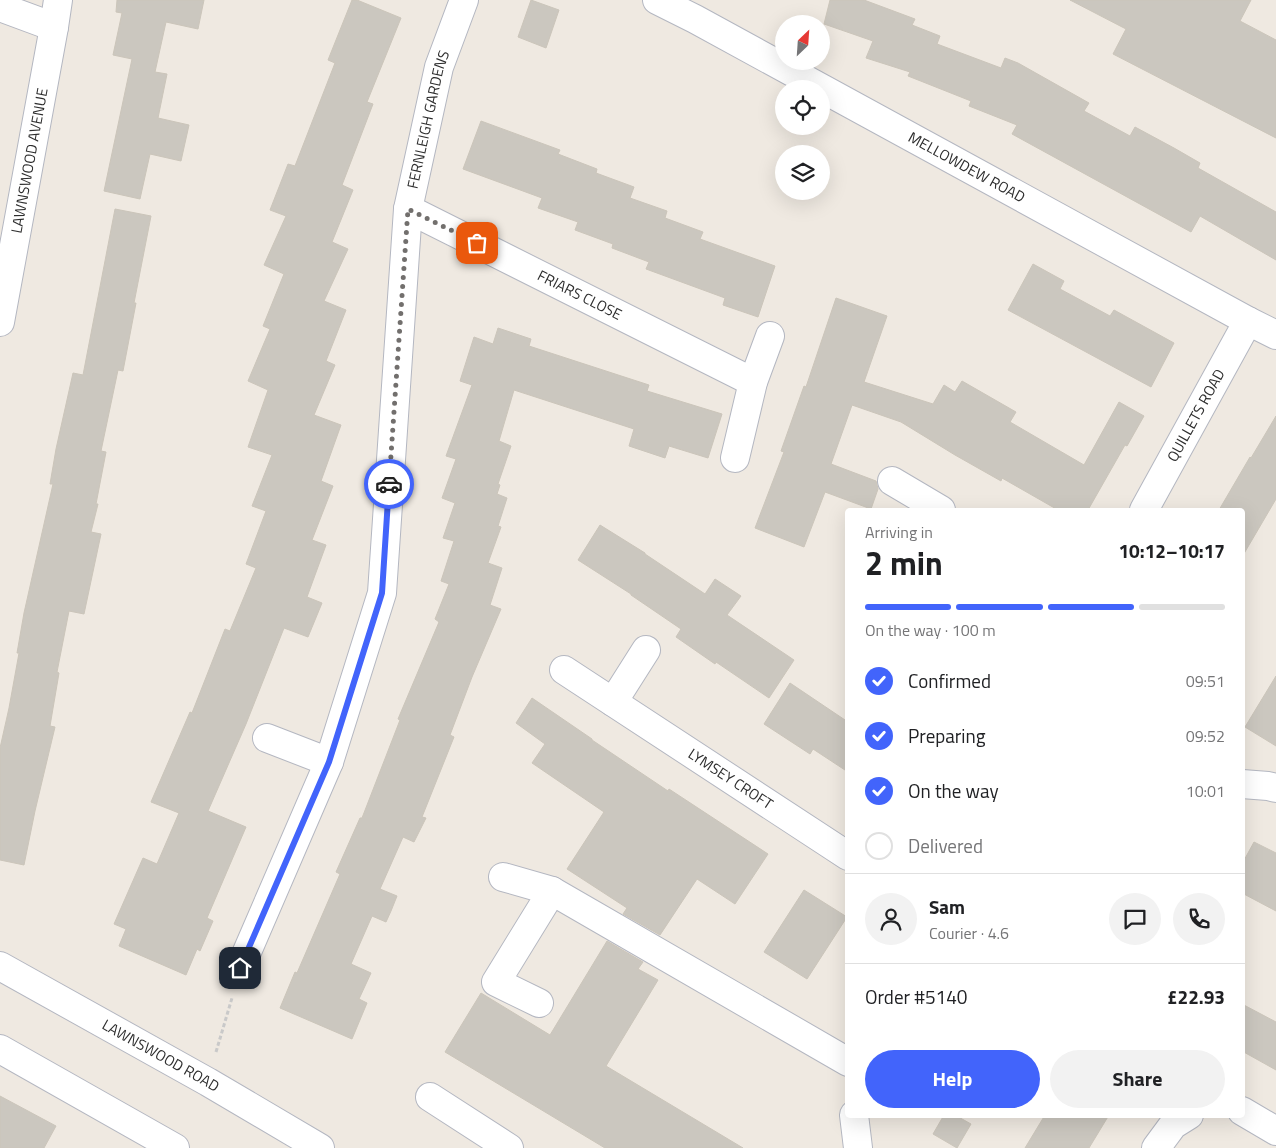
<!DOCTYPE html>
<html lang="en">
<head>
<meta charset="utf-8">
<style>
	:root { --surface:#fff; --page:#f2f2f2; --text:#202124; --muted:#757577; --line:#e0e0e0; --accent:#4264fb }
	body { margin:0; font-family:"Titillium Web",sans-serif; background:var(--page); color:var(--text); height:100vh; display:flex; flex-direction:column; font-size:19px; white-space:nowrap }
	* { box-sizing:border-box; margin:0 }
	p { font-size:16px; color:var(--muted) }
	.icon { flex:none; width:28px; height:28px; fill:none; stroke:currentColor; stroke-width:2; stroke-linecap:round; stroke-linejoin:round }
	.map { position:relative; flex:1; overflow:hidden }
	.details { position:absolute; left:845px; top:508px; width:400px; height:610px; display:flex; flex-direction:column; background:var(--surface); border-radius:5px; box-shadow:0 5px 20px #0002 }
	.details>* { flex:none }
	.needle { width:32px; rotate:25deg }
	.fabs { position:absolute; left:775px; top:15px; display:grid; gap:10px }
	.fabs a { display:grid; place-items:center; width:55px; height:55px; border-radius:50%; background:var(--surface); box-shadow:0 5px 20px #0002; font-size:25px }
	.pin { position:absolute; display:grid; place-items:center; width:42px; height:42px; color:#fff; margin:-21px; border-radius:10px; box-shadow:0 2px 8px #0006 }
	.courier { position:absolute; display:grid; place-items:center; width:50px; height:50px; margin:-25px; border:4px solid #4264fb; border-radius:50%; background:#fff; color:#222; box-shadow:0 1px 6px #0007 }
	.overview em { font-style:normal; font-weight:700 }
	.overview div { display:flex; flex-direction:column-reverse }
	.overview { display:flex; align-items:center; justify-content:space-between; height:85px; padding:0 20px }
	h1 { font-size:32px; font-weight:700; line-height:38px }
	.bar { display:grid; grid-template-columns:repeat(4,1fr); gap:8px 5px; align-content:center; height:60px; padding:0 20px }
	.bar i { height:6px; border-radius:4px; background:var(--line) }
	.bar .on { background:var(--accent) }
	.bar p { grid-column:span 4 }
	.line { display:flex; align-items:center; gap:12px; padding:0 20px; border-top:1px solid var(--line) }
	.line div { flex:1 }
	.round { display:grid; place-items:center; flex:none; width:52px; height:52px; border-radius:26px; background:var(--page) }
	ol { padding:0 20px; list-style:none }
	li { display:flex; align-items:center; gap:15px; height:55px }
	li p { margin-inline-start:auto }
	li .icon { padding:5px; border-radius:50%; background:var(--accent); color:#fff; stroke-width:4 }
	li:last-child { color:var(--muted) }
	li i { width:28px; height:28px; border:2px solid var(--line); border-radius:50% }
	.cta { display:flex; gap:10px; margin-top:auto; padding:10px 20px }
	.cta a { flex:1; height:58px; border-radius:30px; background:var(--accent); color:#fff; font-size:20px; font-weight:700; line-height:58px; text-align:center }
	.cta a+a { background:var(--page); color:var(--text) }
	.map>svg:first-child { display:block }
	.building { fill:#cbc7bf; stroke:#cbc5ba }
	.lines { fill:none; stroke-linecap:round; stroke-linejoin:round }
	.minor-casing { stroke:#b4b7c1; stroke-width:30 }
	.path { stroke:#c9c9c9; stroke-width:3; stroke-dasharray:4 2.5; stroke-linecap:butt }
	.minor { stroke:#fff; stroke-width:28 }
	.done { stroke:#726f6d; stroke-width:5; stroke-dasharray:0 9 }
	.route { stroke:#4264fb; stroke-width:6 }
	.labels { text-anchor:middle; stroke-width:4.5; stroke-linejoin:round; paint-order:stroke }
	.street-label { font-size:15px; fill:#2e2e2e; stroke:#fff }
</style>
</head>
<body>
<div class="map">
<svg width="1276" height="1148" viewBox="0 0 1276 1148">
	<rect width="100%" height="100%" fill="#efe9e1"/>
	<path class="building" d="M 117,0 L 204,0 L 198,29 L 166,22 L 155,72 L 167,74 L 158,118 L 189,125 L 181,161 L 150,154 L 140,199 L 104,191 L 132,59 L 113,55 L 122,13 L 116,12 Z
		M 352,0 L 357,0 L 401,18 L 367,102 L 373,104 L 342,185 L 353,190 L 332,242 L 348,249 L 324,301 L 346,310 L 326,361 L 335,365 L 314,415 L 341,425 L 321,481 L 333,486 L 312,540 L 326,545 L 307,597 L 322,603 L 308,637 L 284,628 L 246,724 L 208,811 L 246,827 L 207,918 L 213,921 L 200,951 L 197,949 L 186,975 L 119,946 L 126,929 L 114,924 L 143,858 L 157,864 L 179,813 L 151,802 L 190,712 L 192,713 L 225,629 L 230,631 L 256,568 L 246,564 L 266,511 L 252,506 L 272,455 L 248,447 L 268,390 L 248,381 L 270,329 L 263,326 L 284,274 L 264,265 L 286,216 L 270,210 L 288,164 L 295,166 L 335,63 L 328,60 Z
		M 531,0 L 559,10 L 546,48 L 518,37 Z
		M 830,0 L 864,0 L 915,19 L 912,25 L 940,36 L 937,44 L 1001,68 L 1005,58 L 1018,63 L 1089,103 L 1084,111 L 1130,136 L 1135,127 L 1174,148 L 1200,163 L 1198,168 L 1276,212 L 1276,260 L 1200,216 L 1191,232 L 1012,134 L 1017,125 L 969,106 L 971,101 L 908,76 L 910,72 L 866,58 L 873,41 L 824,24 Z
		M 1070,0 L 1251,0 L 1240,21 L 1276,40 L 1276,138 L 1113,54 L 1126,29 Z
		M 481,121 L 560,150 L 558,154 L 597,169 L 596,173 L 634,187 L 630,198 L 667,211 L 665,218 L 703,232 L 700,239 L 775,266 L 758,317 L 723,305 L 725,298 L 646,269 L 649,262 L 612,248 L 613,244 L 575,230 L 578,222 L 538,208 L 542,198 L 463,169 Z
		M 115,209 L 151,216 L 134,303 L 136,303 L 123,371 L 118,370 L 101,451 L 106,452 L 96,504 L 98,504 L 91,532 L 101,534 L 84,614 L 69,611 L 57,672 L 59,673 L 50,726 L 55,727 L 35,811 L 24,865 L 0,860 L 0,748 L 9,708 L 19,653 L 17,653 L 24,613 L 53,484 L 50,484 L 56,449 L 73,373 L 83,375 Z
		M 1033,264 L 1064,281 L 1060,289 L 1110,316 L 1114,310 L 1174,343 L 1151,387 L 1008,310 Z
		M 836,298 L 887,316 L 864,382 L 933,404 L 944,385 L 955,392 L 962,381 L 1016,412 L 1010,422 L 1084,465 L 1119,402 L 1144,416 L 1127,446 L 1125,445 L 1088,510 L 1058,510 L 1002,478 L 1001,481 L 955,455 L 901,422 L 852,405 L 831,464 L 876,481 L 878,489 L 871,509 L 825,492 L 804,547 L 755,528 L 784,452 L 781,451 L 804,386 L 806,387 Z
		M 498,328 L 531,339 L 529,346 L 649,385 L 647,391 L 722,414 L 708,458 L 669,446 L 665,458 L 629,446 L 634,429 L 514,390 L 499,441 L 511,446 L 498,484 L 500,485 L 497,494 L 507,498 L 498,526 L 501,527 L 488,563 L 502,568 L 490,605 L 501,609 L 472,677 L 450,735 L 454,737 L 422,817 L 426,818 L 414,842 L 403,837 L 380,889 L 397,896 L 391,911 L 386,922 L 372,916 L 351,964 L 371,973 L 359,999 L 367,1003 L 352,1039 L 280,1008 L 295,972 L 297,973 L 340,874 L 336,872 L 360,818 L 362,818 L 400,720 L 398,719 L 439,622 L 435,619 L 449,584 L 441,581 L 454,541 L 443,538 L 455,503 L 442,498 L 456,459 L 446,456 L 472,385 L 460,381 L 474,337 L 493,344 Z
		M 1276,416 L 1276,499 L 1242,557 L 1242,510 L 1219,510 L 1250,457 L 1251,458 Z
		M 600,525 L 645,553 L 645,554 L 705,594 L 715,579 L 741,596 L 727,615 L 794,660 L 769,698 L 716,662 L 715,664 L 676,637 L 681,629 L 631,595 L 631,594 L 578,560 Z
		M 1276,676 L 1276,746 L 1245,727 Z
		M 790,683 L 848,722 L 848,772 L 813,749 L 810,754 L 764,724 Z
		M 532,698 L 592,739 L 592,740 L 668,791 L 669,789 L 768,854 L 735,904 L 697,879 L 660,935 L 623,914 L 627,908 L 567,869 L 604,812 L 532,763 L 545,744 L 516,723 Z
		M 1254,842 L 1276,853 L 1276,911 L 1242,893 L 1242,864 Z
		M 804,890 L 847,917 L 807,979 L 764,952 Z
		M 607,941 L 643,962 L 638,969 L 658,980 L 606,1066 L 743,1148 L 605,1148 L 445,1052 L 481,993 L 550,1035 Z
		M 1242,1004 L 1276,1022 L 1276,1070 L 1242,1051 Z
		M 0,1096 L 56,1126 L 44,1148 L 0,1148 Z
		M 944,1115 L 955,1115 L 971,1124 L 957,1148 L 933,1134 Z
		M 1045,1115 L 1109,1115 L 1089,1148 L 1025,1148 Z"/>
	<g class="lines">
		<defs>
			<g id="minor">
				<path id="s1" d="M 657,0 L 695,19 L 1248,321 L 1276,335"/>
				<path d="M 0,7 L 54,27"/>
				<path id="s2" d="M 408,209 L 753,382"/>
				<path id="s3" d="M 0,322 L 54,27 L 58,0"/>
				<path d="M 735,458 L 753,382 L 770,336"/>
				<path d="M 892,481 L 941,510"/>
				<path id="s4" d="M 1144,510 L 1248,321"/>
				<path id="s5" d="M 564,670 L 848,856"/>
				<path d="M 613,702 L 646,650"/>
				<path d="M 267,738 L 329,762"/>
				<path d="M 1242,784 L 1268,786 L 1276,788"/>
				<path d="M 503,877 L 552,891 L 848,1062"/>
				<path id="s6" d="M 0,966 L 208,1082 L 320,1148"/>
				<path id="s7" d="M 240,968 L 329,762 L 382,593 L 408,209 L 439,67 L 464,0"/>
				<path d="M 539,1003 L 496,982 L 552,891"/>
				<path d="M 0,1049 L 175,1148"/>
				<path d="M 430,1097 L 509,1148"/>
				<path d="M 1242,1111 L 1276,1131"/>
				<path d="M 854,1115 L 858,1148"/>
				<path d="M 1156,1148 L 1173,1125 L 1189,1115"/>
			</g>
		</defs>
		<use href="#minor" class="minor-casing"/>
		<path class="path" d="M 216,1052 L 232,998"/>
		<use href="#minor" class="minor"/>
	</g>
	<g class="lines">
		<path class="done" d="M 389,484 L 408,209 L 477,243"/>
		<path class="route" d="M 240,968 L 329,762 L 382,593 L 389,484"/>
	</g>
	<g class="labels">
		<g class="street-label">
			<text dy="5" stroke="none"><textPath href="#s7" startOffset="878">FERNLEIGH GARDENS</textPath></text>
			<text dy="5" stroke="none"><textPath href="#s3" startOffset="164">LAWNSWOOD AVENUE</textPath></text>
			<text dy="5" stroke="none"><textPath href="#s1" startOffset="352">MELLOWDEW ROAD</textPath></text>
			<text dy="5" stroke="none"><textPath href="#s2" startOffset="192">FRIARS CLOSE</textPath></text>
			<text dy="5" stroke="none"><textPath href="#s4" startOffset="108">QUILLETS ROAD</textPath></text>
			<text dy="5" stroke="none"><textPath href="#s5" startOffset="199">LYMSEY CROFT</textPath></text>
			<text dy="5" stroke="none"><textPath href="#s6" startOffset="184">LAWNSWOOD ROAD</textPath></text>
		</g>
	</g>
</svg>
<div class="fabs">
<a><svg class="needle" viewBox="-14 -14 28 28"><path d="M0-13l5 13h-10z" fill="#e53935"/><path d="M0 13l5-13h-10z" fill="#757577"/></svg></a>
<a><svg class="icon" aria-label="locate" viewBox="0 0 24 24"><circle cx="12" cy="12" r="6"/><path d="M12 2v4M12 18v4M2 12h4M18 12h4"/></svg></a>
<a><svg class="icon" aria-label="layers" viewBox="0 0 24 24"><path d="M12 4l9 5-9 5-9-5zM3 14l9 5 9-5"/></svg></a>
</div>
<div class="pin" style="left:477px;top:243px;background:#ea580c"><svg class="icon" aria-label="bag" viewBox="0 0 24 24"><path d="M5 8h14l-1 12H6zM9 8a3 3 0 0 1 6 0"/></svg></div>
<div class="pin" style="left:240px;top:968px;background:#1f2937"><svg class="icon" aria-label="home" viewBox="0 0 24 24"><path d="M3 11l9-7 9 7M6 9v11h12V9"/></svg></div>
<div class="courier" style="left:389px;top:484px"><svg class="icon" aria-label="car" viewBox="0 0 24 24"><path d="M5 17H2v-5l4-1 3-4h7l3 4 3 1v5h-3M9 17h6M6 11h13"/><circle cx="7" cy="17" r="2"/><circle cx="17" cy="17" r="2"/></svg></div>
<section class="details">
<div class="overview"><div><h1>2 min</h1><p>Arriving in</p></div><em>10:12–10:17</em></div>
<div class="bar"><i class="on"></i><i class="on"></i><i class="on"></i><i></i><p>On the way · 100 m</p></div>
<ol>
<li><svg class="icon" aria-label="check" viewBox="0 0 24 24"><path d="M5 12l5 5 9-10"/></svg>Confirmed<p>09:51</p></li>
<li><svg class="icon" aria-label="check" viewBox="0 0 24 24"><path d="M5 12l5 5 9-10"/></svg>Preparing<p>09:52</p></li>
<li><svg class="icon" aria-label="check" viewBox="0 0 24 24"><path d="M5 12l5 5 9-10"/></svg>On the way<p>10:01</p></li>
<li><i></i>Delivered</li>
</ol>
<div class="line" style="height:90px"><a class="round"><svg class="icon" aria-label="person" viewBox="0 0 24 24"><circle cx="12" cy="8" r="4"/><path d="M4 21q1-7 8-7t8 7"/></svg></a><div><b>Sam</b><p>Courier · 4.6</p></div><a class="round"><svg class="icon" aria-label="chat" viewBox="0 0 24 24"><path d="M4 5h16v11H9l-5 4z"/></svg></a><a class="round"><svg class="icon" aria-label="phone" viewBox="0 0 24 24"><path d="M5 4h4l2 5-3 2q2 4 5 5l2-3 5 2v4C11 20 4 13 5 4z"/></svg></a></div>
<div class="line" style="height:65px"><div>Order #5140</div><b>£22.93</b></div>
<div class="cta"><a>Help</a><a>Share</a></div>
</section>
</div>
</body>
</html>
